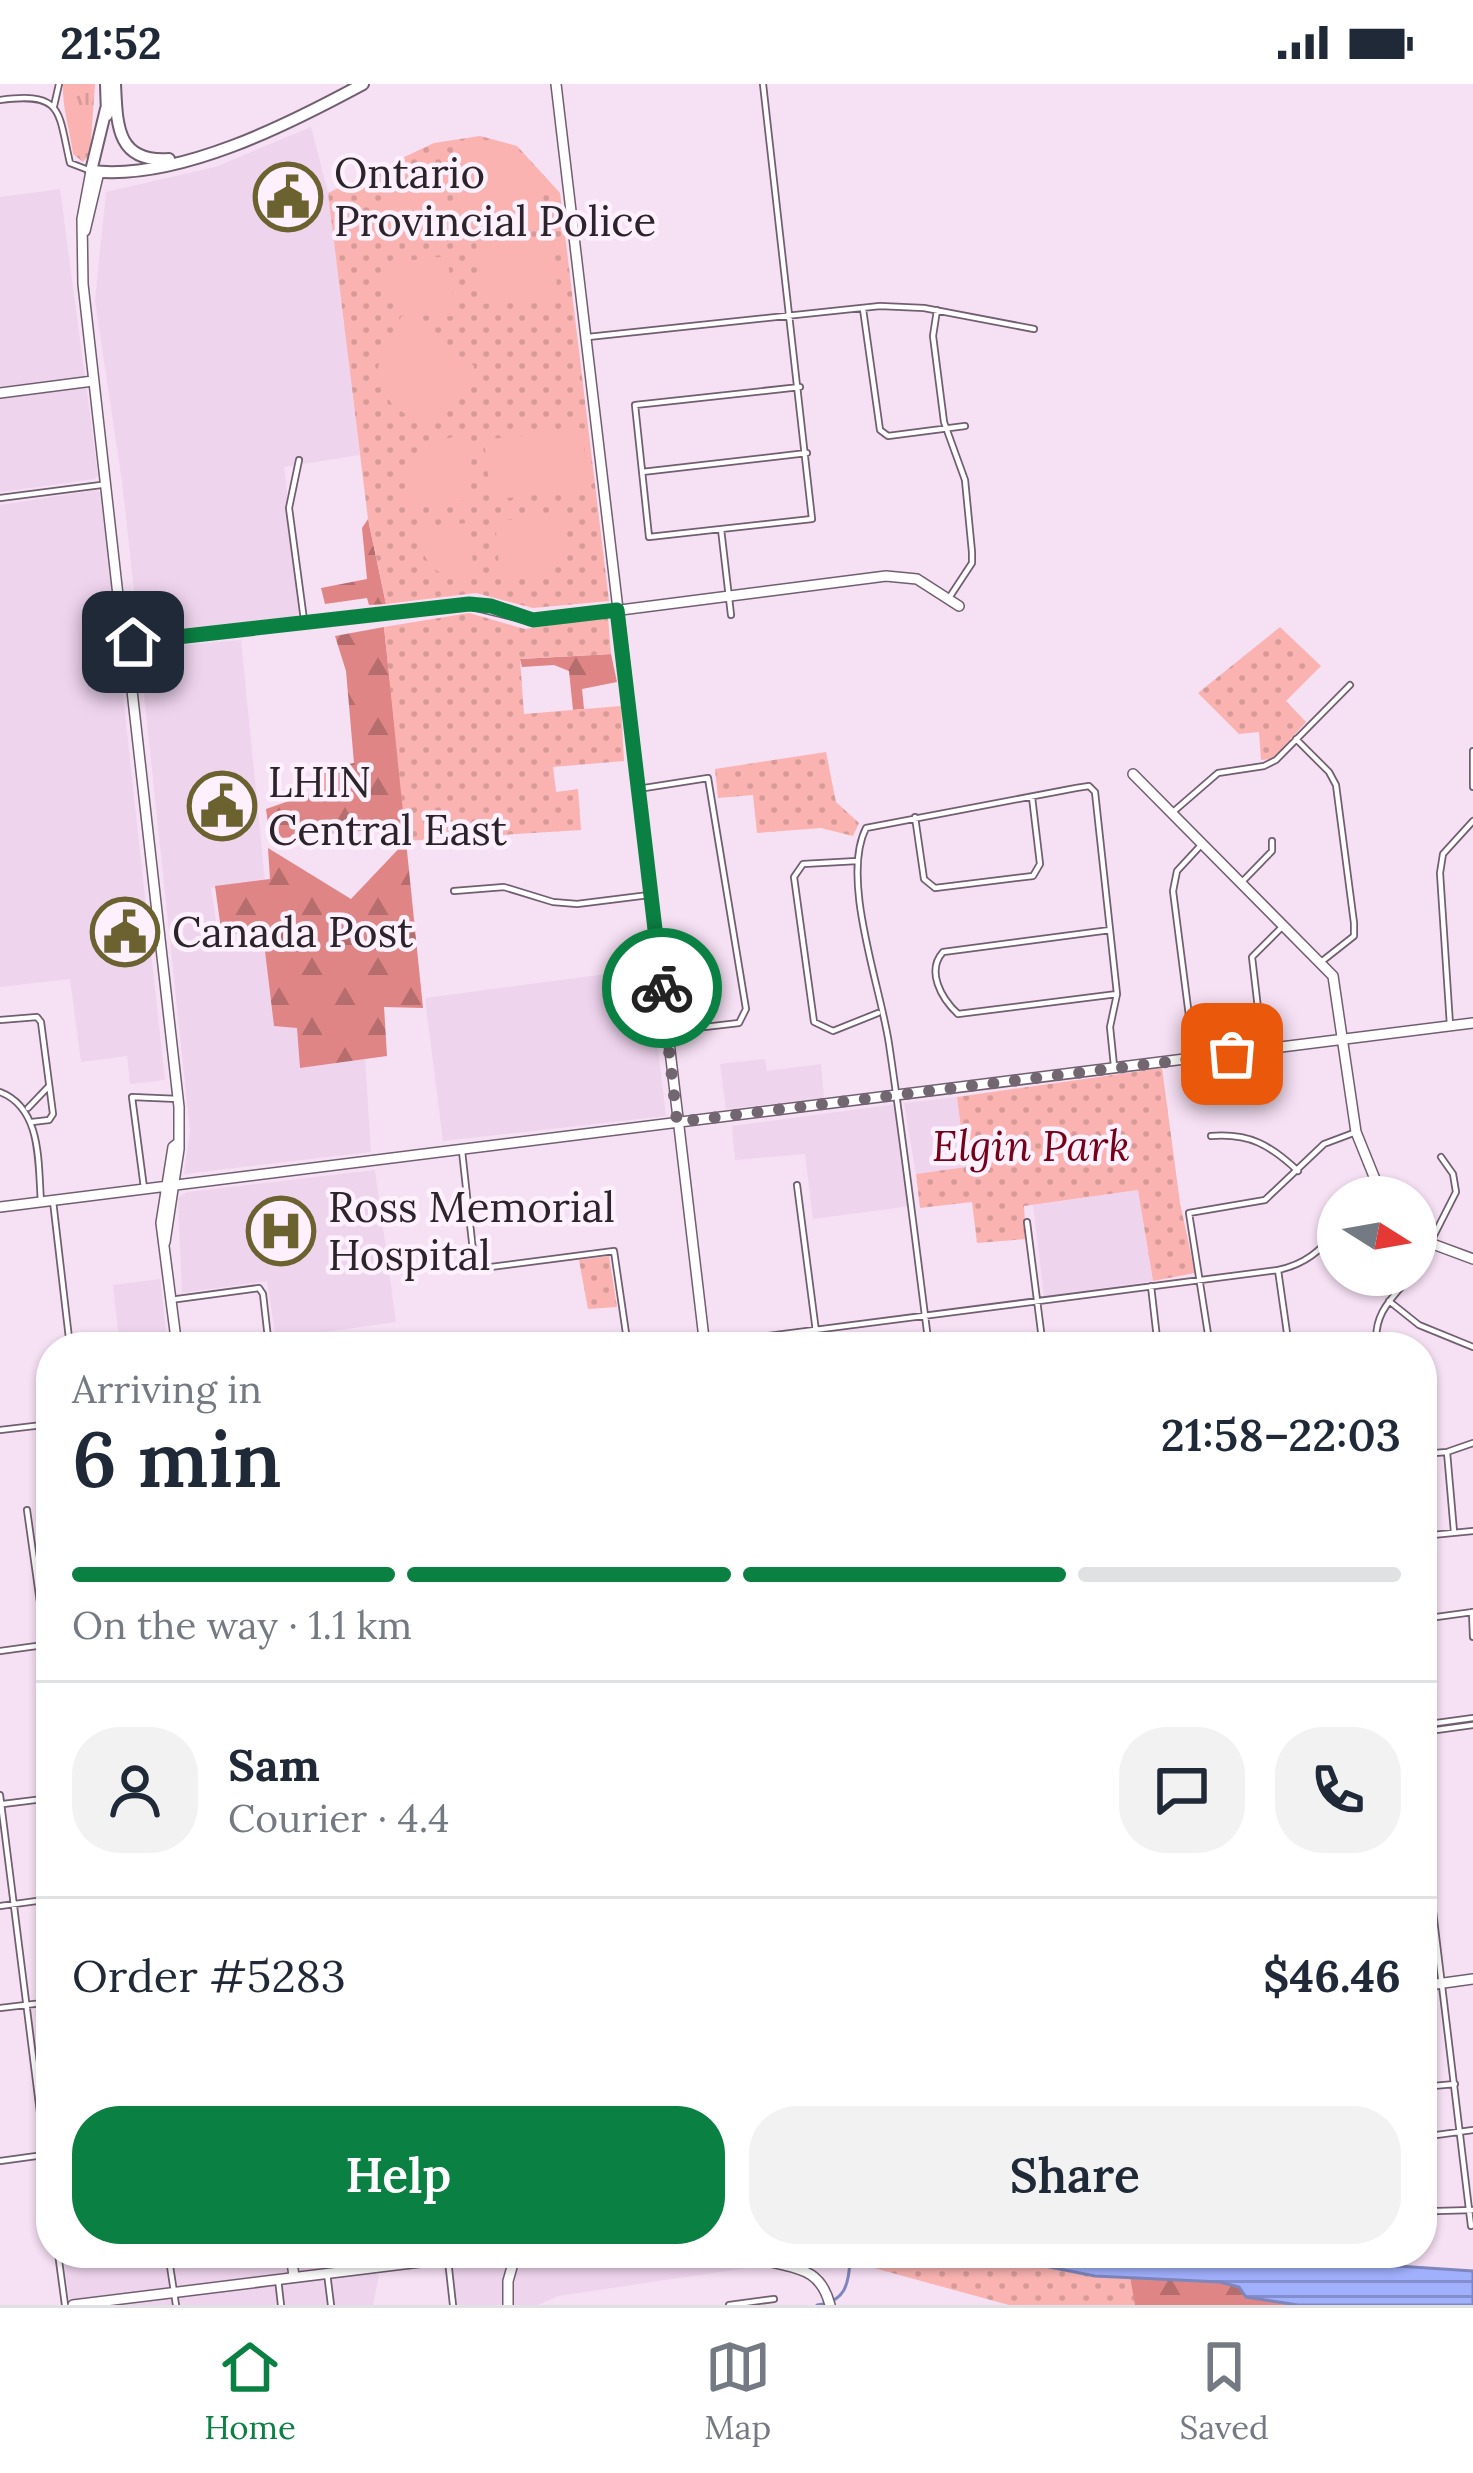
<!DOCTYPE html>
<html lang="en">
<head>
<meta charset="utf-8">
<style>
	:root { --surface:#fff; --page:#f2f2f3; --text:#1f2937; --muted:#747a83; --line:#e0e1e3; --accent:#0b8043 }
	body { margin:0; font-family:Lora,serif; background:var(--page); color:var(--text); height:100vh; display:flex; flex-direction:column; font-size:45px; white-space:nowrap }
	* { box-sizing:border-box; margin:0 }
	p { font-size:39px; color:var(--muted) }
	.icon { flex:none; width:66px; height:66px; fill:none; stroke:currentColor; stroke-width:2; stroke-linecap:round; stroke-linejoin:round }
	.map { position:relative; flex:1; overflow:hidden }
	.drawer { position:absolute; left:36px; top:1248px; width:1401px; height:936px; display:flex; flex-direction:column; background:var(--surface); border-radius:48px; box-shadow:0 3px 9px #0004 }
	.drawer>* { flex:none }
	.needle { width:78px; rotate:101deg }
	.buttons { position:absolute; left:1317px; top:1092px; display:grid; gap:24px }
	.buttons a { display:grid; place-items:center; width:120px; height:120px; border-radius:50%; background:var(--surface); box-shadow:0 3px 9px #0004; font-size:60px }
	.pin { position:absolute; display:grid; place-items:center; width:102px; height:102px; color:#fff; margin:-51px; border-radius:24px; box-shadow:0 6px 18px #0006 }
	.courier { position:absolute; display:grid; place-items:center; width:120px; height:120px; margin:-60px; border:9px solid #0b8043; border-radius:50%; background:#fff; color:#222; box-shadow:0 3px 15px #0007 }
	.headline em { font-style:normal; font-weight:600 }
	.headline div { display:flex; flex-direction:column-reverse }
	.headline { display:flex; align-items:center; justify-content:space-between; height:204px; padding:0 36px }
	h1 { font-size:78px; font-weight:600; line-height:90px }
	.bar { display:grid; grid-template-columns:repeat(4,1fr); gap:18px 12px; align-content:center; height:144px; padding:0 36px }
	.bar i { height:15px; border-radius:9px; background:var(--line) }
	.bar .selected { background:var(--accent) }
	.bar p { grid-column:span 4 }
	.line { display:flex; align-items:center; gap:30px; padding:0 36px; border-top:3px solid var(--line) }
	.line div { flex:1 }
	.round { display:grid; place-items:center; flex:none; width:126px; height:126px; border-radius:48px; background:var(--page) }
	.cta { display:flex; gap:24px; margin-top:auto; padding:24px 36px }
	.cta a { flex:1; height:138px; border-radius:48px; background:var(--accent); color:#fff; font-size:48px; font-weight:600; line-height:138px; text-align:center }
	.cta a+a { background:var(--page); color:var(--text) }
	.status { display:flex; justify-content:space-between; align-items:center; height:84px; padding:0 60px; background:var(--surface); direction:ltr }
	.status svg { height:33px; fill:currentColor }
	.dock { display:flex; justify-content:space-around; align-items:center; height:168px; border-top:3px solid var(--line); background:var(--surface); font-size:33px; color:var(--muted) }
	.dock a { display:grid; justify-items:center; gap:6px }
	.dock .selected { color:var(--accent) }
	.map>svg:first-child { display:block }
	.built { fill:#efd4ee }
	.grass { fill:url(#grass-tufts) }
	.forest { fill:url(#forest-firs) }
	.park { fill:url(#park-dots) }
	.pitch { fill:#fab3b1 }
	.water { fill:url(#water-rules); stroke:#7e86be; stroke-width:3 }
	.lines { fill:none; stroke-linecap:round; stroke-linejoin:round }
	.stream { stroke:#7e86be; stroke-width:3 }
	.street-casing { stroke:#715e70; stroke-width:8 }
	.secondary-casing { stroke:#715e70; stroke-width:12 }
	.primary-casing { stroke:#715e70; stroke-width:14 }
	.street { stroke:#fff; stroke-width:4.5 }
	.secondary { stroke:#fff; stroke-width:9 }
	.primary { stroke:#fff; stroke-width:10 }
	.done { stroke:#726671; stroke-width:12; stroke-dasharray:0 21.6 }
	.route { stroke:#0b8043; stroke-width:15 }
	.labels { text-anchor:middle; stroke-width:9; stroke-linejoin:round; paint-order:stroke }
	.poi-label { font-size:42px; fill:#2b242b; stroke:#fef1fd; text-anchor:start }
	.park-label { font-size:42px; font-style:italic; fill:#740118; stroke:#fef1fd }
</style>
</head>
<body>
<div class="status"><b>21:52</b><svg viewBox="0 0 49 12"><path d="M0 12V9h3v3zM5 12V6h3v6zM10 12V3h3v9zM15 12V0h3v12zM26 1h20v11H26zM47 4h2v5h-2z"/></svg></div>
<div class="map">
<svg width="1473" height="2221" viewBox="0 0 1473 2221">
	<defs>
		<pattern id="grass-tufts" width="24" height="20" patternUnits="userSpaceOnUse" patternTransform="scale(3)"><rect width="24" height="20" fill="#fab3b1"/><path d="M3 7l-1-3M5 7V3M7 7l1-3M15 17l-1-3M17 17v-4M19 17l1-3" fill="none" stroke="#d69a98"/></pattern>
		<pattern id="forest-firs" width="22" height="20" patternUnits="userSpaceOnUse" patternTransform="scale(3)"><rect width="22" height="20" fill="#e08585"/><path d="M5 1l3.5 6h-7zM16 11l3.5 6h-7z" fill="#b66d6d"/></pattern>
		<pattern id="park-dots" width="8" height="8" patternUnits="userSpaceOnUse" patternTransform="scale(3)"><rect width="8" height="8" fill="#fab3b1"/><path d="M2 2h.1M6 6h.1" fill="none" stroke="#d69a98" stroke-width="1.8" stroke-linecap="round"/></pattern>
		<pattern id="water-rules" width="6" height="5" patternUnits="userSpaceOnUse" patternTransform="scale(3)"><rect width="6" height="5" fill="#a1b0fd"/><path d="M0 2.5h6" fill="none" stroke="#838fcd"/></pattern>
	</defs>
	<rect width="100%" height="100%" fill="#f6e0f4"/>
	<path class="built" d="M 311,43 L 328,109 L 360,371 L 284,383 L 300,527 L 296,532 L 143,550 L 138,543 L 122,398 L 95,216 L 106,108 L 215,83 Z
		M 60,105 L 98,391 L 95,395 L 0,408 L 0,113 Z
		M 97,406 L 101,410 L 165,996 L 130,1000 L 127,972 L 81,978 L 70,895 L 0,903 L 0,421 Z
		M 241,556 L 265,798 L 211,804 L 217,843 L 264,859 L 274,941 L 297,943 L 300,984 L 365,975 L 371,1068 L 184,1090 L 190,1047 L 140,572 L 148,564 Z
		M 651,873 L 662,946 L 656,948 L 666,1032 L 443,1057 L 425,914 L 614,889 L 614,878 Z
		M 765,975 L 767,987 L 821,980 L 824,1014 L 726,1025 L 720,980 Z
		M 957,1013 L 966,1083 L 916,1090 L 904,1019 Z
		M 897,1020 L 911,1122 L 813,1135 L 805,1070 L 735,1076 L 732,1042 Z
		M 375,1086 L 396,1238 L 276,1255 L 267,1197 L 182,1209 L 178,1114 L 187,1108 Z
		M 1138,1106 L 1153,1197 L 1044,1212 L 1033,1121 Z
		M 160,1195 L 168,1263 L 120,1263 L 113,1201 Z
		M 63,2169 L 360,2169 L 358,2179 L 362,2185 L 379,2191 L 373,2221 L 70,2221 Z
		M 441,2169 L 523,2169 L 526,2172 L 724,2169 L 753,2183 L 558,2212 L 538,2221 L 457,2221 L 456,2209 L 442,2185 Z"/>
	<path class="grass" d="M 63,0 L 95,0 L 90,69 L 83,78 L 73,70 C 70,46 62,24 63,0 Z"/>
	<path class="forest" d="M 368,435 L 386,520 L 369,521 L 367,514 L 325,520 L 321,504 L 367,495 L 362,444 Z
		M 384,543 L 406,743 L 270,755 L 266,725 L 312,709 L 320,685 L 354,679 L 346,587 L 335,552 Z
		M 611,570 L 617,598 L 582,605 L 584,625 L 573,626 L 569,587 L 554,581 L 522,583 L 520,575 Z
		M 406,757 L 423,924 L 384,923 L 387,972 L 300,984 L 297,944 L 274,942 L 264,859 L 221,845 L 215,802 L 270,795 L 268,764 L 351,815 Z
		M 1095,2192 L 1220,2198 L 1239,2203 L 1246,2213 L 1298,2221 L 1052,2221 Z"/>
	<path class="park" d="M 480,52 L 517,62 L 560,109 L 609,517 L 533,524 L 476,509 L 386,520 L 368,435 L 328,109 L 434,59 Z
		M 469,529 L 525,545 L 608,533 L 611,570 L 520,575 L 524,630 L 621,622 L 624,677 L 553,683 L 556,708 L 578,705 L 581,746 L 406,757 L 384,543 Z
		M 1280,543 L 1321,582 L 1286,617 L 1306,638 L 1273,675 L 1261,676 L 1259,648 L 1239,650 L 1198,609 Z
		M 826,668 L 836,718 L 859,739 L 853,752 L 821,744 L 757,749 L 753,711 L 718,714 L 715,685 Z
		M 1162,984 L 1180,1119 L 1195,1189 L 1153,1197 L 1138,1106 L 1024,1122 L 1026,1155 L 977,1159 L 972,1118 L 920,1124 L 916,1090 L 966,1083 L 957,1013 Z
		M 609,1172 L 617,1223 L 588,1225 L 579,1176 Z
		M 853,2169 L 971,2169 L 989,2173 L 996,2180 L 997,2173 L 1095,2192 L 1130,2192 L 1135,2221 L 1009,2221 L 852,2178 Z"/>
	<path class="pitch" d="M 488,56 C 530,73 541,96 549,139 L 469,150 L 461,144 L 453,58 Z
		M 440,81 L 449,149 L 442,154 L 378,159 C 379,111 391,92 440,81 Z
		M 552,151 L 558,212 L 483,220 L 476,159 Z
		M 447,172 L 456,232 C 409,235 394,225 379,180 Z
		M 402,231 L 474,282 L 474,292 L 436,334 L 415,338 L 391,319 L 376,295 L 380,274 Z
		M 582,344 L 589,404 L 491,416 L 484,356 Z
		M 467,350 L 472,416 L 410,421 C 408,372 417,359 467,350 Z
		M 562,432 C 565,489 554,491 500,493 L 495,437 Z
		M 466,439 L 470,442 L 474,494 C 436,500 425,477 412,445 Z"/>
	<path class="water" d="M 971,2169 L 1246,2169 L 1296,2178 L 1263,2169 L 1323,2169 L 1337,2178 L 1473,2187 L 1473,2221 L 1298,2221 L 1246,2213 L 1239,2203 L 1220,2198 L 1095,2192 L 998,2173 L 996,2181 L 988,2180 L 988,2173 Z"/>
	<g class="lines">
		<path class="stream" d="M 817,2221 C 849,2217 848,2197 851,2169"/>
		<defs>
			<path id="street" d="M 763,0 L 812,435 L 649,453 L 635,321 L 800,303
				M 0,16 C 64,7 58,28 70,79 L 91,87
				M 54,22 L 59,0
				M 863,225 L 880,346 L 888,352 L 965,342
				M 937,226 L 933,252 L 944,338 L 965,396 L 972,468 L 972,479 L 949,514
				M 588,253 L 880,222 L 924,224 L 1034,245
				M 299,376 L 289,424 L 304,536
				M 642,388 L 807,369
				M 0,414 L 101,401
				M 721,445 L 731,531
				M 1296,655 L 1329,688 L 1336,701 L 1354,839 L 1354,852 L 1321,878
				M 1473,667 L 1473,703
				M 638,705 L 708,694 L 746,925 L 739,939 L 670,947
				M 1173,728 L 1218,689 L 1264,682 L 1276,676 L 1350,601
				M 915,733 L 924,795 L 935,804 L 1033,792 L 1040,780 L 1032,713
				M 857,777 L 803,780 L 794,793 L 814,938 L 833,947 L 878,929
				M 1240,800 L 1272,767 L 1272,757
				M 454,807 L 504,803 L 553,818 L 577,820 L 649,811
				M 1110,846 L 943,868 C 926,887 941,914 958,930 L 1117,910
				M 0,936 L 37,933 L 41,938 L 53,1030 L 49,1036 L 32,1038
				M 1264,939 L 1259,933 L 1252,873 L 1283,842
				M 1450,941 L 1440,789 L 1443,770 L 1473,737
				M 1194,971 L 1173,807 L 1177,787 L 1202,760
				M 0,1008 C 42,1024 38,1079 41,1118
				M 28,1024 L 49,1002
				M 1211,1052 C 1250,1049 1270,1061 1298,1087
				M 462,1067 L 475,1185 L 614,1167 L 628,1263
				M 797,1101 L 818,1263
				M 144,1104 L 132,1013 L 178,1015
				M 53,1117 L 70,1263
				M 1027,1138 L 1043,1263
				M 1278,1186 L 1289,1263
				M 1416,1187 L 1456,1108 L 1453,1090 L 1441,1073
				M 1151,1202 L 1158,1263
				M 170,1216 L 259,1204 L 263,1210 L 269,1263
				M 1389,1217 L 1419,1241 L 1473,1263
				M 683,1263 L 1278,1186 C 1306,1180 1319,1167 1338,1147
				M 929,1263 C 916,1162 904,1061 889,960 C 881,904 840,795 866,744 L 1076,704 L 1089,702 L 1095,708 L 1117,910 L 1110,943 L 1114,982
				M 1210,1263 L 1189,1129 L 1265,1116 L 1324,1060 L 1356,1048
				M 1377,1263 C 1372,1230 1392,1214 1412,1191
				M 0,1346 L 51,1340
				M 1447,1368 L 1454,1448
				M 1422,1370 L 1447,1368 L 1473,1359
				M 27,1426 L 46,1561
				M 1422,1452 L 1473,1447
				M 1472,1528 L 1473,1553
				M 1422,1535 L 1473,1528
				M 0,1567 L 51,1560
				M 1422,1641 L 1473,1634
				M 1422,1648 L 1473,1641
				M 0,1711 L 51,2116
				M 3,1720 L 51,1714
				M 1422,1736 L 1471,2142
				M 0,1822 L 51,1815
				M 0,1924 L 51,1918
				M 1422,2003 L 1455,2000
				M 1422,2053 L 1473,2046
				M 0,2077 L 51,2070
				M 1422,2123 L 1437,2127 L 1473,2126
				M 58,2169 L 65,2221
				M 168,2169 L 176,2221
				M 448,2176 L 453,2221
				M 327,2189 L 331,2221
				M 278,2195 L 281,2221
				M 729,2221 L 774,2215"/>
			<path id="secondary" d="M 556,0 L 705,1263
				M 91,87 L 82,135 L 83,200 L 124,565
				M 85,147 L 99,88
				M 0,309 L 93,297
				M 123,559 L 468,520 L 533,536 L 558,534 L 886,492 L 917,495 L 959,522
				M 124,568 L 128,571 L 179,1023 L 179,1065 L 165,1158
				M 1133,690 L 1333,892 L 1356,1048 L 1379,1105 L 1387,1113
				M 0,1123 L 1473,939
				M 1416,1144 L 1430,1159 L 1473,1175
				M 177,1263 L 161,1139 L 173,1063 L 178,1059
				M 1422,1902 L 1473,1895
				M 291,2169 L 294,2193
				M 747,2169 C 782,2188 818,2174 830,2221
				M 73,2221 L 493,2169
				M 508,2221 L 508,2197 L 516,2169"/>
			<path id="primary" d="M 106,0 L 107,31
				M 115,0 C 117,40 116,79 169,75
				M 106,25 L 91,87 C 178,97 289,40 363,0"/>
		</defs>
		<use href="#street" class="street-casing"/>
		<use href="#secondary" class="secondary-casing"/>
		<use href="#primary" class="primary-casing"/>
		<use href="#street" class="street"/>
		<use href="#secondary" class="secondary"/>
		<use href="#primary" class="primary"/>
	</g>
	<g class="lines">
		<path class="done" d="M 662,904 L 677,1038 L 1232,970"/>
		<path class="route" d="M 133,558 L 469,520 L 491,522 L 533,536 L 617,526 L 662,904"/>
	</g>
	<defs>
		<symbol id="civic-ring" viewBox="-11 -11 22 22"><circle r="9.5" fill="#fef1fd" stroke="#6b622f" stroke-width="1.5"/><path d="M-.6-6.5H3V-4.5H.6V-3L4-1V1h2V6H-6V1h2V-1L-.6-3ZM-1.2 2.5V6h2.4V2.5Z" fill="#6b622f"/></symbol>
		<symbol id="hospital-ring" viewBox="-11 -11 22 22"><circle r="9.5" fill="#fef1fd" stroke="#6b622f" stroke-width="1.5"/><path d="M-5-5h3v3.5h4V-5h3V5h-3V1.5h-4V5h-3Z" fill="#6b622f"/></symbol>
	</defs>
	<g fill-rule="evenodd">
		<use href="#civic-ring" x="250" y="75" width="76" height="76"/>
		<use href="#civic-ring" x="184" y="684" width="76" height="76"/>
		<use href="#civic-ring" x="87" y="810" width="76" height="76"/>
		<use href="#hospital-ring" x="243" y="1109" width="76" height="76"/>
	</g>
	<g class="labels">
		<g class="poi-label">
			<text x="334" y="104">Ontario<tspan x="334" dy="48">Provincial Police</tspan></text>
			<text x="268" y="713">LHIN<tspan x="268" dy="48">Central East</tspan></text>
			<text x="172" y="863">Canada Post</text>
			<text x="328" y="1138">Ross Memorial<tspan x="328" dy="48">Hospital</tspan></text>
		</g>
		<g class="park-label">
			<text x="1031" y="1077">Elgin Park</text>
		</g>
	</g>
</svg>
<div class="buttons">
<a><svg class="needle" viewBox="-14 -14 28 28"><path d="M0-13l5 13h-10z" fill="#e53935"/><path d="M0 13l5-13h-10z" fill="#747a83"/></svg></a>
</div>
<div class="pin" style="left:1232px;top:970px;background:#ea580c"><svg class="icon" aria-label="bag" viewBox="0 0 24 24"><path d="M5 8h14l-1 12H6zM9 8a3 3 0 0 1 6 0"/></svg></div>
<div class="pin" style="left:133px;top:558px;background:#1f2937"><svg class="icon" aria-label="home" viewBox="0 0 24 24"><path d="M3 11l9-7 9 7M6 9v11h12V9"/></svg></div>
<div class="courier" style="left:662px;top:904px"><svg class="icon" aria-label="bike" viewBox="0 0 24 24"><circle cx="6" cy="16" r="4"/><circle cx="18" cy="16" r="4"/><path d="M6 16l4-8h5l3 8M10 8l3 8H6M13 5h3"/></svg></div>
<section class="drawer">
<div class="headline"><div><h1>6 min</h1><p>Arriving in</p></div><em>21:58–22:03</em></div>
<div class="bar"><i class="selected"></i><i class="selected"></i><i class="selected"></i><i></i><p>On the way · 1.1 km</p></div>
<div class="line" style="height:216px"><a class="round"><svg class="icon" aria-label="person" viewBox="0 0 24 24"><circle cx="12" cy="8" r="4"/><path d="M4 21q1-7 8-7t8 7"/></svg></a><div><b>Sam</b><p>Courier · 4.4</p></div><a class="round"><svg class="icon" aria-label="chat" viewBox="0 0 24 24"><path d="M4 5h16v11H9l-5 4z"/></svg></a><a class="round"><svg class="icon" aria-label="phone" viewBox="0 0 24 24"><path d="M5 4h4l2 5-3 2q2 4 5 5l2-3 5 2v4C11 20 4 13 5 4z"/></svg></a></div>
<div class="line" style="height:156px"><div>Order #5283</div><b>$46.46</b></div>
<div class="cta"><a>Help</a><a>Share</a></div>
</section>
</div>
<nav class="dock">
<a class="selected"><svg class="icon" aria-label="home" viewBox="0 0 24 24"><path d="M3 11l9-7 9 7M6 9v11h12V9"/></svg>Home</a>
<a><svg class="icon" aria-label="map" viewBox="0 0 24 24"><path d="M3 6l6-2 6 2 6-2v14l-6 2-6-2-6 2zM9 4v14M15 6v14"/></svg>Map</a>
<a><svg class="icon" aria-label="saved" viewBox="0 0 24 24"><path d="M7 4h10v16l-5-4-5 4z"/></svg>Saved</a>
</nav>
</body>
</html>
